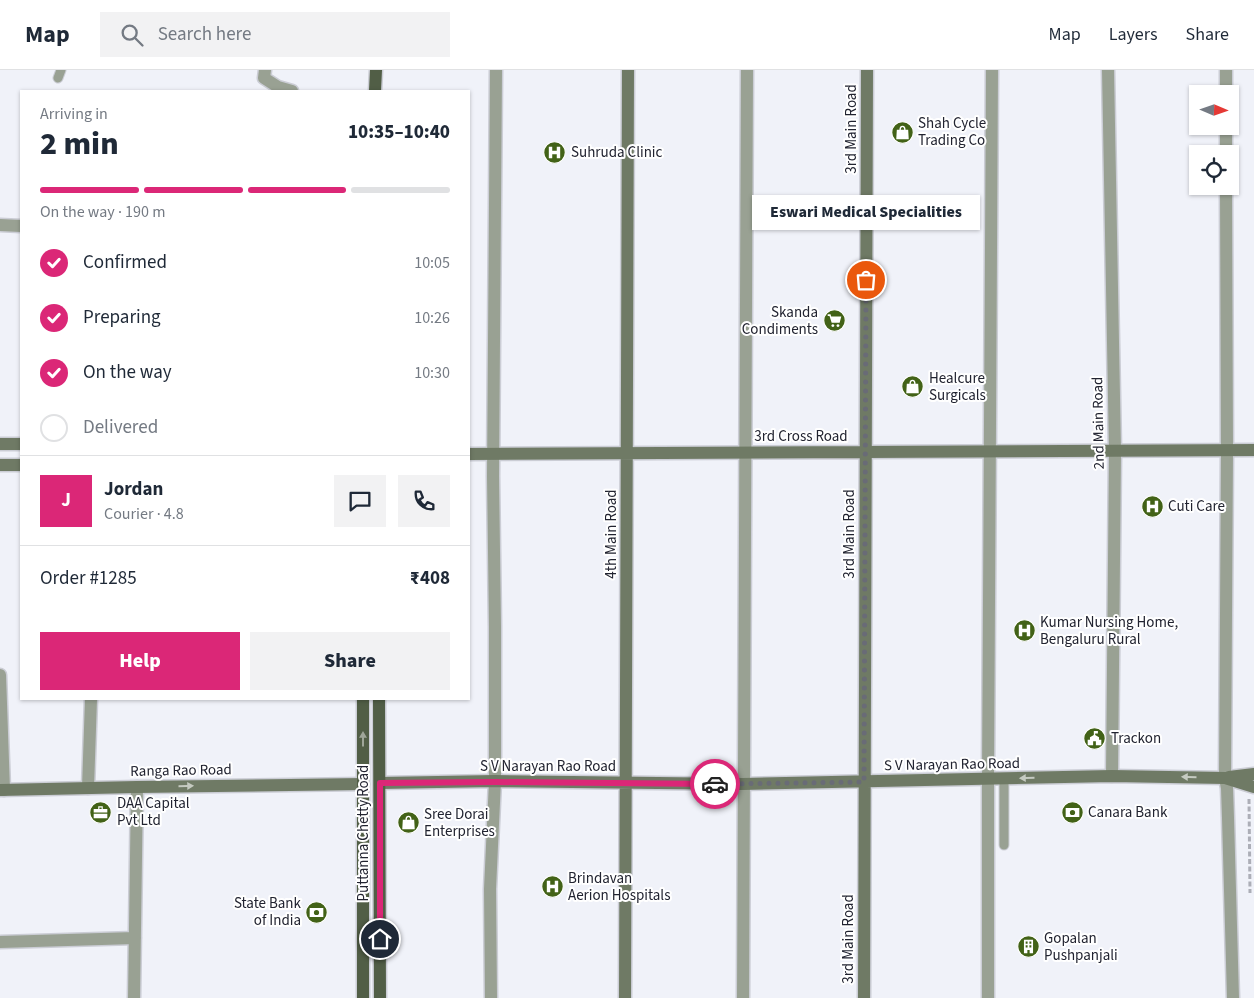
<!DOCTYPE html>
<html lang="en">
<head>
<meta charset="utf-8">
<style>
	:root { --surface:#fff; --page:#f2f2f3; --text:#1f2937; --muted:#747a83; --line:#e0e1e3; --accent:#db2777 }
	body { margin:0; font-family:"Source Sans 3",sans-serif; background:var(--page); color:var(--text); height:100vh; display:flex; flex-direction:column; font-size:19px; white-space:nowrap }
	* { box-sizing:border-box; margin:0 }
	p { font-size:16px; color:var(--muted) }
	.icon { flex:none; width:28px; height:28px; fill:none; stroke:currentColor; stroke-width:2; stroke-linecap:round; stroke-linejoin:round }
	.map { position:relative; flex:1; overflow:hidden }
	.side { position:absolute; left:20px; top:20px; width:450px; height:610px; display:flex; flex-direction:column; background:var(--surface); border-radius:0px; box-shadow:0 1px 4px #0004 }
	.side>* { flex:none }
	.needle { width:32px; rotate:92deg }
	.fabs { position:absolute; left:1189px; top:15px; display:grid; gap:10px }
	.fabs a { display:grid; place-items:center; width:50px; height:50px; border-radius:0px; background:var(--surface); box-shadow:0 1px 4px #0004; font-size:25px }
	.pin { position:absolute; display:grid; place-items:center; width:42px; height:42px; color:#fff; margin:-21px; border:2px solid #fff; border-radius:50%; box-shadow:0 1px 5px #0007 }
	.courier { position:absolute; display:grid; place-items:center; width:50px; height:50px; margin:-25px; border:4px solid #db2777; border-radius:50%; background:#fff; color:#222; box-shadow:0 1px 6px #0007 }
	.bubble { position:absolute; height:35px; border-radius:0px; background:var(--surface); box-shadow:0 1px 4px #0004; font-size:16px; font-weight:800; line-height:35px; text-align:center }
	.headline em { font-style:normal; font-weight:800 }
	.headline div { display:flex; flex-direction:column-reverse }
	.headline { display:flex; align-items:center; justify-content:space-between; height:85px; padding:0 20px }
	h1 { font-size:32px; font-weight:800; line-height:38px }
	.bar { display:grid; grid-template-columns:repeat(4,1fr); gap:8px 5px; align-content:center; height:60px; padding:0 20px }
	.bar i { height:6px; border-radius:4px; background:var(--line) }
	.bar .selected { background:var(--accent) }
	.bar p { grid-column:span 4 }
	.line { display:flex; align-items:center; gap:12px; padding:0 20px; border-top:1px solid var(--line) }
	.line div { flex:1 }
	.round { display:grid; place-items:center; flex:none; width:52px; height:52px; border-radius:0px; background:var(--page) }
	ol { padding:0 20px; list-style:none }
	li { display:flex; align-items:center; gap:15px; height:55px }
	li p { margin-inline-start:auto }
	li .icon { padding:5px; border-radius:50%; background:var(--accent); color:#fff; stroke-width:4 }
	li:last-child { color:var(--muted) }
	li i { width:28px; height:28px; border:2px solid var(--line); border-radius:50% }
	.cta { display:flex; gap:10px; margin-top:auto; padding:10px 20px }
	.cta a { flex:1; height:58px; border-radius:0px; background:var(--accent); color:#fff; font-size:20px; font-weight:800; line-height:58px; text-align:center }
	.cta a+a { background:var(--page); color:var(--text) }
	header { display:flex; align-items:center; gap:30px; box-sizing:border-box; height:70px; padding:0 25px; background:var(--surface); border-bottom:1px solid var(--line) }
	header strong { font-size:24px }
	nav { display:flex; gap:28px; margin-inline-start:auto; font-size:18px }
	.search { width:350px; height:45px; background:var(--page); display:flex; align-items:center; gap:12px; box-sizing:border-box; padding:0 18px; border-radius:0px; color:var(--muted); font-size:19px }
	.map>svg:first-child { display:block }
	.lines { fill:none; stroke-linecap:round; stroke-linejoin:round }
	.lane-casing { stroke:#cbcdd5; stroke-width:11 }
	.street-casing { stroke:#cbcdd5; stroke-width:15 }
	.secondary-casing { stroke:#cbcdd5; stroke-width:15 }
	.primary-casing { stroke:#cbcdd5; stroke-width:15 }
	.path { stroke:#acaeb7; stroke-width:3; stroke-dasharray:5 2.5; stroke-linecap:butt }
	.lane { stroke:#99a193; stroke-width:9 }
	.street { stroke:#99a193; stroke-width:12 }
	.secondary { stroke:#6f7a65; stroke-width:12 }
	.primary { stroke:#515e46; stroke-width:12 }
	.oneway { fill:#9fa699 }
	.oneway2 { fill:#c5cac1 }
	.done { stroke:#696b76; stroke-width:5; stroke-dasharray:0 9 }
	.route { stroke:#db2777; stroke-width:6 }
	.labels { text-anchor:middle; stroke-width:4; stroke-linejoin:round; paint-order:stroke }
	.poi-label { font-size:15px; fill:#212330; stroke:#fff; text-anchor:start }
	.street-label { font-size:15px; fill:#212330; stroke:#fff }
</style>
</head>
<body>
<header>
<strong>Map</strong>
<div class="search"><svg class="icon" aria-label="search" viewBox="0 0 24 24"><circle cx="10" cy="10" r="6"/><path d="M15 15l6 6"/></svg>Search here</div>
<nav><a>Map</a><a>Layers</a><a>Share</a></nav>
</header>
<div class="map">
<svg width="1254" height="928" viewBox="0 0 1254 928">
	<rect width="100%" height="100%" fill="#f0f2f9"/>
	<g class="lines">
		<defs>
			<path id="lane" d="M 58,8 L 61,0
				M 1004,709 L 1004,775"/>
			<path id="street" d="M 265,0 L 264,8 L 278,17 L 292,21
				M 1108,0 L 1115,381 L 1112,706
				M 1226,0 L 1226,24
				M 1226,56 L 1226,84
				M 1226,116 L 1227,380 L 1225,708 L 1227,718 L 1228,748 L 1233,928
				M 0,155 L 21,156
				M 0,605 L 4,720
				M 88,718 L 91,629
				M 0,872 L 135,868
				M 134,928 L 137,717
				M 491,928 L 490,819 L 495,711 L 495,556 L 493,406 L 496,0
				M 743,928 L 747,0
				M 988,928 L 988,709 L 992,0"/>
			<path id="secondary" d="M 0,374 L 21,374
				M 469,384 L 1254,380
				M 0,395 L 21,395
				M 1229,707 L 1254,704
				M 380,713 L 495,711 L 743,714 L 1112,706 L 1225,708 L 1254,717
				M 0,720 L 137,717 L 363,714
				M 625,928 L 628,0
				M 864,928 L 867,0"/>
			<path id="primary" d="M 375,21 L 376,0
				M 363,629 L 363,928
				M 379,629 L 380,928"/>
		</defs>
		<use href="#lane" class="lane-casing"/>
		<use href="#street" class="street-casing"/>
		<use href="#secondary" class="secondary-casing"/>
		<use href="#primary" class="primary-casing"/>
		<path class="path" d="M 1249,729 L 1250,823"/>
		<use href="#lane" class="lane"/>
		<use href="#street" class="street"/>
		<use href="#secondary" class="secondary"/>
		<use href="#primary" class="primary"/>
	</g>
	<defs><path id="oneway-solid" d="M-6-.8H1V-3.2L6.5 0L1 3.2V.8H-6Z" transform="scale(1.25)"/></defs>
	<use class="oneway" href="#oneway-solid" transform="translate(363 669) rotate(-90)"/>
	<g class="oneway2">
		<use href="#oneway-solid" transform="translate(1189 707) rotate(-179)"/>
		<use href="#oneway-solid" transform="translate(1027 708) rotate(179)"/>
		<use href="#oneway-solid" transform="translate(186 716) rotate(-1)"/>
	</g>
	<g class="lines">
		<path class="done" d="M 715,714 L 864,712 L 866,210"/>
		<path class="route" d="M 380,869 L 380,713 L 495,712 L 715,714"/>
	</g>
	<defs>
		<symbol id="shop-disc" viewBox="-11 -11 22 22"><circle r="9.5" fill="#426217" stroke="#fff"/><path d="M-5-2.5h2.3a2.7 3.5 0 0 1 5.4 0H5L5.5 6h-11ZM-1.5-2.5h3a1.5 2.3 0 0 0-3 0Z" fill="#fff"/></symbol>
		<symbol id="hospital-disc" viewBox="-11 -11 22 22"><circle r="9.5" fill="#426217" stroke="#fff"/><path d="M-5-5h3v3.5h4V-5h3V5h-3V1.5h-4V5h-3Z" fill="#fff"/></symbol>
		<symbol id="supermarket-disc" viewBox="-11 -11 22 22"><circle r="9.5" fill="#426217" stroke="#fff"/><path d="M-6-5.5h2.5l.6 2H6L4.5 2H-2.5L-4.4-4H-6ZM-1.5 3.2a1.3 1.3 0 1 0 .1 0ZM3 3.2a1.3 1.3 0 1 0 .1 0Z" fill="#fff"/></symbol>
		<symbol id="civic-disc" viewBox="-11 -11 22 22"><circle r="9.5" fill="#426217" stroke="#fff"/><path d="M-.6-6.5H3V-4.5H.6V-3L4-1V1h2V6H-6V1h2V-1L-.6-3ZM-1.2 2.5V6h2.4V2.5Z" fill="#fff"/></symbol>
		<symbol id="office-disc" viewBox="-11 -11 22 22"><circle r="9.5" fill="#426217" stroke="#fff"/><path d="M-6-3h4V-5.5h4V-3h4V5H-6ZM-1-4.5V-3h2v-1.5ZM-6 0V1H6V0Z" fill="#fff"/></symbol>
		<symbol id="bank-disc" viewBox="-11 -11 22 22"><circle r="9.5" fill="#426217" stroke="#fff"/><path d="M-6-4H6V4H-6ZM0-2.3a2.3 2.3 0 1 0 0 4.6a2.3 2.3 0 1 0 0-4.6Z" fill="#fff"/></symbol>
		<symbol id="building-disc" viewBox="-11 -11 22 22"><circle r="9.5" fill="#426217" stroke="#fff"/><path d="M-4-6H4V6H1V3H-1V6H-4ZM-2.5-4.3h1.7v1.8h-1.7ZM.8-4.3h1.7v1.8H.8ZM-2.5-1h1.7V.8h-1.7ZM.8-1h1.7V.8H.8Z" fill="#fff"/></symbol>
	</defs>
	<g fill-rule="evenodd">
		<use href="#shop-disc" x="890" y="50" width="25" height="25"/>
		<use href="#hospital-disc" x="542" y="70" width="25" height="25"/>
		<use href="#supermarket-disc" x="822" y="238" width="25" height="25"/>
		<use href="#shop-disc" x="900" y="304" width="25" height="25"/>
		<use href="#hospital-disc" x="1140" y="424" width="25" height="25"/>
		<use href="#hospital-disc" x="1012" y="548" width="25" height="25"/>
		<use href="#civic-disc" x="1082" y="656" width="25" height="25"/>
		<use href="#office-disc" x="88" y="730" width="25" height="25"/>
		<use href="#bank-disc" x="1060" y="730" width="25" height="25"/>
		<use href="#shop-disc" x="396" y="740" width="25" height="25"/>
		<use href="#hospital-disc" x="540" y="804" width="25" height="25"/>
		<use href="#bank-disc" x="304" y="830" width="25" height="25"/>
		<use href="#building-disc" x="1016" y="864" width="25" height="25"/>
	</g>
	<g class="labels">
		<g class="poi-label">
			<text x="918" y="58">Shah Cycle<tspan x="918" dy="17">Trading Co</tspan></text>
			<text x="571" y="87">Suhruda Clinic</text>
			<text x="818" y="247" text-anchor="end">Skanda<tspan x="818" dy="17">Condiments</tspan></text>
			<text x="929" y="313">Healcure<tspan x="929" dy="17">Surgicals</tspan></text>
			<text x="1168" y="441">Cuti Care</text>
			<text x="1040" y="557">Kumar Nursing Home,<tspan x="1040" dy="17">Bengaluru Rural</tspan></text>
			<text x="1111" y="673">Trackon</text>
			<text x="117" y="738">DAA Capital<tspan x="117" dy="17">Pvt Ltd</tspan></text>
			<text x="1088" y="747">Canara Bank</text>
			<text x="424" y="749">Sree Dorai<tspan x="424" dy="17">Enterprises</tspan></text>
			<text x="568" y="813">Brindavan<tspan x="568" dy="17">Aerion Hospitals</tspan></text>
			<text x="301" y="838" text-anchor="end">State Bank<tspan x="301" dy="17">of India</tspan></text>
			<text x="1044" y="873">Gopalan<tspan x="1044" dy="17">Pushpanjali</tspan></text>
		</g>
		<g class="street-label">
			<text transform="translate(851 59) rotate(-90)" y="5">3rd Main Road</text>
			<text transform="translate(1098 353) rotate(-91)" y="5">2nd Main Road</text>
			<text x="801" y="371">3rd Cross Road</text>
			<text transform="translate(611 464) rotate(-90)" y="5">4th Main Road</text>
			<text transform="translate(849 464) rotate(-90)" y="5">3rd Main Road</text>
			<text transform="translate(952 694) rotate(-1)" y="5">S V Narayan Rao Road</text>
			<text x="548" y="701">S V Narayan Rao Road</text>
			<text transform="translate(181 700) rotate(-1)" y="5">Ranga Rao Road</text>
			<text transform="translate(363 763) rotate(-90)" y="5">Puttanna Chetty Road</text>
			<text transform="translate(848 869) rotate(-90)" y="5">3rd Main Road</text>
		</g>
	</g>
</svg>
<div class="fabs">
<a><svg class="needle" viewBox="-14 -14 28 28"><path d="M0-13l5 13h-10z" fill="#e53935"/><path d="M0 13l5-13h-10z" fill="#747a83"/></svg></a>
<a><svg class="icon" aria-label="locate" viewBox="0 0 24 24"><circle cx="12" cy="12" r="6"/><path d="M12 2v4M12 18v4M2 12h4M18 12h4"/></svg></a>
</div>
<div class="pin" style="left:866px;top:210px;background:#ea580c"><svg class="icon" aria-label="bag" viewBox="0 0 24 24"><path d="M5 8h14l-1 12H6zM9 8a3 3 0 0 1 6 0"/></svg></div>
<div class="pin" style="left:380px;top:869px;background:#1f2937"><svg class="icon" aria-label="home" viewBox="0 0 24 24"><path d="M3 11l9-7 9 7M6 9v11h12V9"/></svg></div>
<div class="courier" style="left:715px;top:714px"><svg class="icon" aria-label="car" viewBox="0 0 24 24"><path d="M5 17H2v-5l4-1 3-4h7l3 4 3 1v5h-3M9 17h6M6 11h13"/><circle cx="7" cy="17" r="2"/><circle cx="17" cy="17" r="2"/></svg></div>
<div class="bubble" style="left:752px;top:125px;width:228px">Eswari Medical Specialities</div>
<section class="side">
<div class="headline"><div><h1>2 min</h1><p>Arriving in</p></div><em>10:35–10:40</em></div>
<div class="bar"><i class="selected"></i><i class="selected"></i><i class="selected"></i><i></i><p>On the way · 190 m</p></div>
<ol>
<li><svg class="icon" aria-label="check" viewBox="0 0 24 24"><path d="M5 12l5 5 9-10"/></svg>Confirmed<p>10:05</p></li>
<li><svg class="icon" aria-label="check" viewBox="0 0 24 24"><path d="M5 12l5 5 9-10"/></svg>Preparing<p>10:26</p></li>
<li><svg class="icon" aria-label="check" viewBox="0 0 24 24"><path d="M5 12l5 5 9-10"/></svg>On the way<p>10:30</p></li>
<li><i></i>Delivered</li>
</ol>
<div class="line" style="height:90px"><b class="round" style="background:var(--accent);color:#fff">J</b><div><b>Jordan</b><p>Courier · 4.8</p></div><a class="round"><svg class="icon" aria-label="chat" viewBox="0 0 24 24"><path d="M4 5h16v11H9l-5 4z"/></svg></a><a class="round"><svg class="icon" aria-label="phone" viewBox="0 0 24 24"><path d="M5 4h4l2 5-3 2q2 4 5 5l2-3 5 2v4C11 20 4 13 5 4z"/></svg></a></div>
<div class="line" style="height:65px"><div>Order #1285</div><b>₹408</b></div>
<div class="cta"><a>Help</a><a>Share</a></div>
</section>
</div>
</body>
</html>
